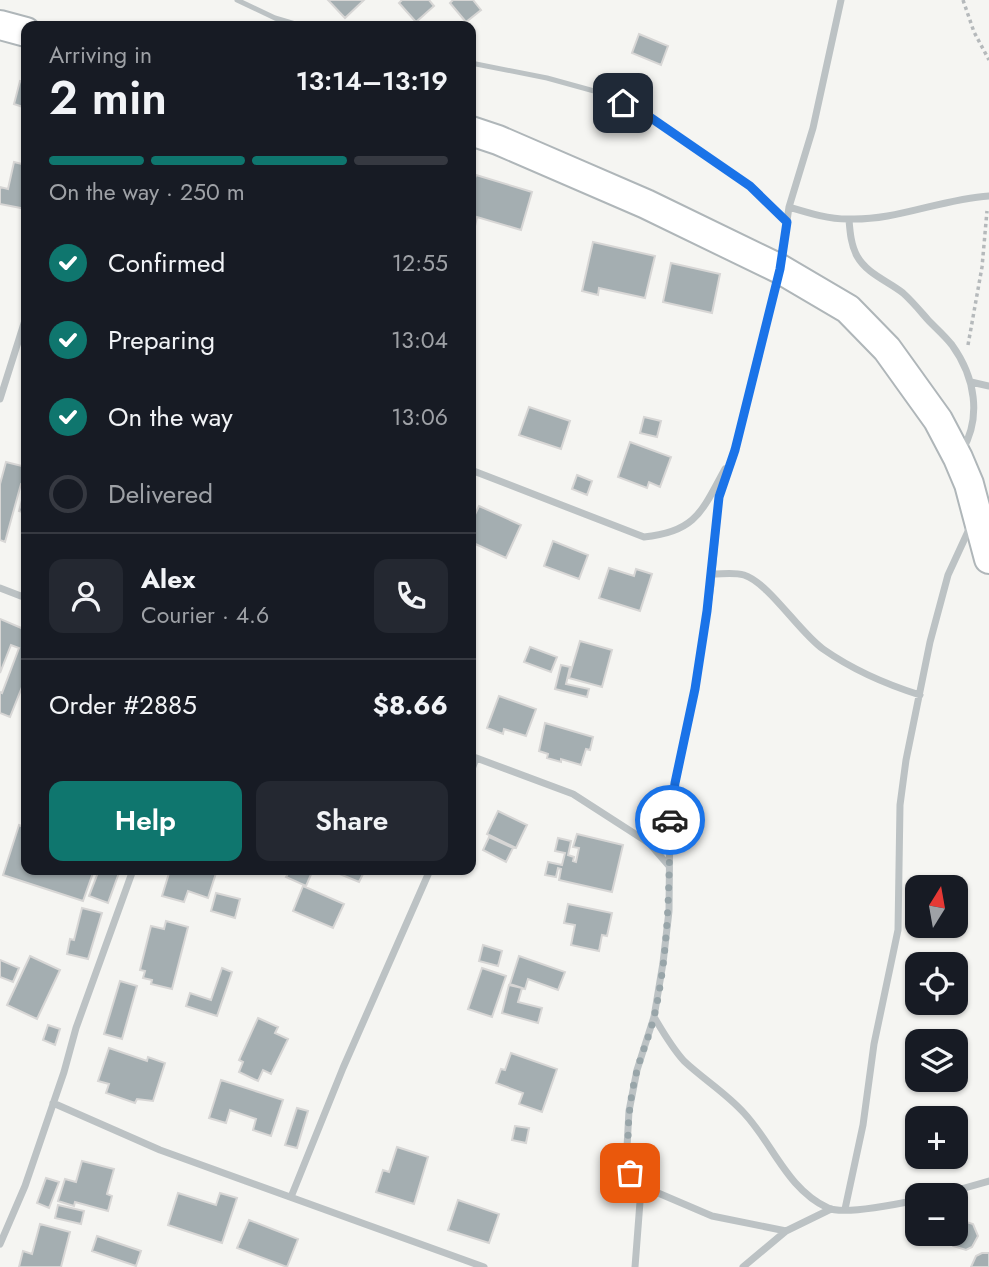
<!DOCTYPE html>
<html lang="en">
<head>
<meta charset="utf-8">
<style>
	:root { --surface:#171b24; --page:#242831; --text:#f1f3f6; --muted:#9ea1a6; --line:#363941; --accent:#0f766e }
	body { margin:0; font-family:Jost,sans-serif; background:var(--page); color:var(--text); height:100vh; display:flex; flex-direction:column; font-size:26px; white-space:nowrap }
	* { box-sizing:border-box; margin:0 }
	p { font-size:23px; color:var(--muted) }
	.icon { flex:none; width:38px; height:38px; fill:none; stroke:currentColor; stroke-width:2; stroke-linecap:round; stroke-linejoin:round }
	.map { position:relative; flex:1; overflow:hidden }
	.details { position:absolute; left:21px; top:21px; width:455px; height:854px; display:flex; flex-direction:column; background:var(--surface); border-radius:14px; box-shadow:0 2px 5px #0004 }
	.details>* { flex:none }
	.needle { width:46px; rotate:11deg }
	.buttons { position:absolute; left:905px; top:875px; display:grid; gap:14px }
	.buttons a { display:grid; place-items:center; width:63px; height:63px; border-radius:14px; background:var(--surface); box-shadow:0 2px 5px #0004; font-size:35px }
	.pin { position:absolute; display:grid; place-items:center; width:60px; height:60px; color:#fff; margin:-30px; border-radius:14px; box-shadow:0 4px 10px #0006 }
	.courier { position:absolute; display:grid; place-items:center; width:70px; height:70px; margin:-35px; border:5px solid #1a73e8; border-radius:50%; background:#fff; color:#222; box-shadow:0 2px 9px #0007 }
	.headline em { font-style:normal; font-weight:600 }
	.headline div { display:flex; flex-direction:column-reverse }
	.headline { display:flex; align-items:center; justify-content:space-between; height:119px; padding:0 28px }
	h1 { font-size:46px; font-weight:600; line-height:52px }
	.bar { display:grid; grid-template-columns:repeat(4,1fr); gap:10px 7px; align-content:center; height:84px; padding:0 28px }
	.bar i { height:9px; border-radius:5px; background:var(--line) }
	.bar .on { background:var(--accent) }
	.bar p { grid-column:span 4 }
	.line { display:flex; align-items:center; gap:18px; padding:0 28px; border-top:2px solid var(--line) }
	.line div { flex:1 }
	.round { display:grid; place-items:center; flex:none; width:74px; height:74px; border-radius:14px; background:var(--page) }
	ol { padding:0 28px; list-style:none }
	li { display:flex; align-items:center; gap:21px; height:77px }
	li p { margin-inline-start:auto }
	li .icon { padding:7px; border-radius:50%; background:var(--accent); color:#fff; stroke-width:4 }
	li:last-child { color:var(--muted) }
	li i { width:38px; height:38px; border:4px solid var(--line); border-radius:50% }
	.action { display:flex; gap:14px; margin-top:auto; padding:14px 28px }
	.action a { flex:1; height:80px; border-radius:14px; background:var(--accent); color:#fff; font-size:28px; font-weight:600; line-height:80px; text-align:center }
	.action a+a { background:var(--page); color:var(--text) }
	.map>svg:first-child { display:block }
	.building { fill:#a4aeb1; stroke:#d7d6d5; stroke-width:2 }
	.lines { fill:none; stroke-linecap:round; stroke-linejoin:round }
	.secondary-casing { stroke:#afb6b9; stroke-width:32 }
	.path { stroke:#b5b9bb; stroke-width:3.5; stroke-dasharray:3.5 3.5; stroke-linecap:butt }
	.service { stroke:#bcc2c4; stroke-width:5 }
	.minor { stroke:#bcc2c4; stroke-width:7 }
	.secondary { stroke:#fff; stroke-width:28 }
	.done { stroke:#98a5a9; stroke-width:7; stroke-dasharray:0 12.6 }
	.route { stroke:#1a73e8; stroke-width:9 }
</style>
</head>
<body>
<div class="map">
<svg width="989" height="1267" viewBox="0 0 989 1267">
	<rect width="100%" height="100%" fill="#f5f5f2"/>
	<path class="building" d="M 328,0 L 364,0 L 345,18 Z
		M 402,0 L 429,0 L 434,6 L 416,22 L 399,3 Z
		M 453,0 L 473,0 L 481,10 L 466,22 L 450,3 Z
		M 639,34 L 668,46 L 661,65 L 632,53 Z
		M 20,81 L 26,83 L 26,108 L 14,104 Z
		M 14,162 L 26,165 L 26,209 L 0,204 L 0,187 L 8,189 Z
		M 476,175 L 532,192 L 521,230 L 477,217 L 475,226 L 471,225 L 471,191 Z
		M 593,242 L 655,256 L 645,298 L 599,288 L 598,295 L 582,291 Z
		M 671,263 L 720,274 L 712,313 L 663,302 Z
		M 529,407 L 570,421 L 561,449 L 519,435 Z
		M 644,417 L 661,421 L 657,437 L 640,433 Z
		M 630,442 L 671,457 L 660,487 L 649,482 L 647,488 L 618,477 Z
		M 6,462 L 26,467 L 26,513 L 19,511 L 26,486 L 21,484 L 5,542 L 0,540 L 0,484 Z
		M 577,475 L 592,481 L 587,495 L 572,489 Z
		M 479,506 L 521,525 L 506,558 L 471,542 L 471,523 Z
		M 553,541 L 588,555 L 579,579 L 544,566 Z
		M 609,568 L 634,576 L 636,569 L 652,574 L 640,611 L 599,598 Z
		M 0,619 L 26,630 L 26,677 L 10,717 L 0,713 L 0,692 L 2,693 L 19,648 L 11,645 L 0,673 Z
		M 580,641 L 612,650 L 602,687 L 569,678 Z
		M 530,647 L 557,657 L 551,672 L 524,662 Z
		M 561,665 L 570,667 L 566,684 L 589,689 L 587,697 L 555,689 Z
		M 499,696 L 536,709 L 526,736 L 504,729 L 503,734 L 487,728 Z
		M 545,723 L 593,737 L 590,750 L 586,749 L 581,765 L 561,759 L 561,762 L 547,758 L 548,754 L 539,751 Z
		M 498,811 L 527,825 L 516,848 L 487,834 Z
		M 19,825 L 26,828 L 26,852 L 23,862 L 26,863 L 26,870 L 48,870 L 58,873 L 59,870 L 94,870 L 83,901 L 3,875 Z
		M 577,834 L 623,845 L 612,892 L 559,880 L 561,869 L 558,868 L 556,877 L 545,875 L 548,862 L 562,865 L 565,853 L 555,851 L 558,838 L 571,841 L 568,855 L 574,857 L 573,861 L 576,862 L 579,848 L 573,847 Z
		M 489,837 L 513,848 L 506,862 L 483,850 Z
		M 99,870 L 120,870 L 108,903 L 89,896 Z
		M 170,870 L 217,870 L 208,898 L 188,891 L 184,902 L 162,896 Z
		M 290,870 L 313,870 L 306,886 L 286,877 Z
		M 330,870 L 365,870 L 359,882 Z
		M 303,886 L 344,904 L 333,928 L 293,911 Z
		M 216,893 L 240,899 L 235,918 L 211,911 Z
		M 568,904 L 612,913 L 607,936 L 602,935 L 599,951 L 571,945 L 575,925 L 564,923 Z
		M 82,908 L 102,913 L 88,959 L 67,954 L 70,939 L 74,940 Z
		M 166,921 L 188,927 L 172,989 L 151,984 L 152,980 L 143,978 L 145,971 L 140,970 L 151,926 L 164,929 Z
		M 483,945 L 502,951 L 498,966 L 479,961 Z
		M 30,956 L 60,970 L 37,1019 L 7,1005 Z
		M 519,956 L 565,972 L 558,990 L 528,979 L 525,989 L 510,984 Z
		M 0,960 L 19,968 L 13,982 L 0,977 Z
		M 222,968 L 232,972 L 217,1016 L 186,1006 L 190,993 L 211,1000 Z
		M 482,968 L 506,976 L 492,1017 L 468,1009 Z
		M 120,981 L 137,986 L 122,1039 L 104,1034 Z
		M 509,985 L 522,988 L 518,1002 L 542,1008 L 538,1023 L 502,1013 Z
		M 258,1018 L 278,1027 L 275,1033 L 288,1039 L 271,1074 L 263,1070 L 258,1081 L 239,1072 L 243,1062 L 239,1060 Z
		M 48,1025 L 60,1029 L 55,1045 L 43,1040 Z
		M 109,1048 L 147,1061 L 148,1057 L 165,1063 L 153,1101 L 137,1099 L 135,1103 L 106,1093 L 109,1084 L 98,1081 Z
		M 511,1053 L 557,1069 L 542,1112 L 519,1104 L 523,1093 L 496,1083 L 501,1069 L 505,1070 Z
		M 221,1080 L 283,1100 L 271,1136 L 253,1130 L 256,1119 L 230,1110 L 226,1123 L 209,1118 Z
		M 297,1108 L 308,1111 L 297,1148 L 285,1145 Z
		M 515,1126 L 529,1128 L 526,1143 L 512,1140 Z
		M 397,1147 L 428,1157 L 414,1204 L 376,1192 L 383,1170 L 389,1172 Z
		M 82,1161 L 114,1169 L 107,1194 L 112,1196 L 108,1211 L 75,1202 L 74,1206 L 58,1201 L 65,1179 L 76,1182 Z
		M 46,1178 L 59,1182 L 49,1208 L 37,1203 Z
		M 178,1193 L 216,1205 L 220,1193 L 237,1198 L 222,1243 L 168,1225 Z
		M 458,1200 L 499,1214 L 489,1243 L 448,1230 Z
		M 58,1205 L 84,1211 L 81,1224 L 55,1218 Z
		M 249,1220 L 298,1239 L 287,1267 L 237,1248 Z
		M 960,1220 L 973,1224 L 978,1236 L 972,1247 L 966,1250 L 953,1246 L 948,1235 L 956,1234 L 956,1222 Z
		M 40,1224 L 70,1232 L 61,1267 L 19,1267 L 23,1251 L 32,1254 Z
		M 97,1236 L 141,1251 L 136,1266 L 92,1251 Z
		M 982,1253 L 989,1253 L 989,1267 L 971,1267 L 976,1256 Z"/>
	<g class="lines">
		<defs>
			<path id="secondary" d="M 0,25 L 26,32
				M 471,131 L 498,140 L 646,204 L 780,269 L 848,309 L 887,349 L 938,420 L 958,458 L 969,484 L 989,559"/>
		</defs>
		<use href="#secondary" class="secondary-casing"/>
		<path class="path" d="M 963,0 L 974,32 L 989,60
			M 968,345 L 982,267 L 987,211"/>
		<path class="service" d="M 237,0 L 275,18 L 302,26
			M 471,63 L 547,78 L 605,94 L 641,111 L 750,186 L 787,222"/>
		<path class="minor" d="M 789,207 C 809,213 828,219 848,219 C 896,221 941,199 989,196
			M 849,220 C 850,232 851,245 857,256 C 867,274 888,281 903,293 C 913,302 921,312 929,321 C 937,329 945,336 952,345 C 975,377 982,417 962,451
			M 781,262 L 789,207 L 813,128 L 841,0
			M 971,382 L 989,386
			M 0,399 L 26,317
			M 471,470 L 644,537 C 696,532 702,511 725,469
			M 712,574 C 723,574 734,572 744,575 C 769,583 799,632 823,649 C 853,670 885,684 920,695
			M 0,588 L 26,598
			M 471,756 L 573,794 L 649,843 L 669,866
			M 471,772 L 476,758
			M 654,1017 C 663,1032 672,1048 684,1061 C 703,1079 726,1093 744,1113 C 773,1144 787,1189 828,1208 C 844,1215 898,1204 917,1200
			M 53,1103 L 160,1150 L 484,1267
			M 637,1184 L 712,1216 L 786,1231 L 831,1209
			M 940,1195 L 989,1181
			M 291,1197 L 343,1068 L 430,870
			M 845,1209 L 863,1125 L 874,1044 L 898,930 L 900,805 L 906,760 L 930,642 L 948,575 L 971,525
			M 0,1244 L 25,1186 L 64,1072 L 76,1028 L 133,870
			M 635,1267 L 640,1202 L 637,1184 L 630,1173 L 627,1147 L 629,1111 L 637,1070 L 654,1017 L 663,963 L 669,911 L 670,809 L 695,689 L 711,585 L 719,497 L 735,450 L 778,277
			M 743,1267 L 786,1231"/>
		<use href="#secondary" class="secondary"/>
	</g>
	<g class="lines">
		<path class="done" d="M 630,1173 C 626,1138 628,1102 638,1067 C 643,1050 650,1034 654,1017 C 669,952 669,886 670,820"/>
		<path class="route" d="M 623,103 L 641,111 L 750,186 L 787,222 L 780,269 L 735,450 L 719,497 L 707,611 L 695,689 L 675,783 L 670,820"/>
	</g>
</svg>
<div class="buttons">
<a><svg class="needle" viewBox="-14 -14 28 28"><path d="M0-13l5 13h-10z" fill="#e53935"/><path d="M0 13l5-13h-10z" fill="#9ea1a6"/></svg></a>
<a><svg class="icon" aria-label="locate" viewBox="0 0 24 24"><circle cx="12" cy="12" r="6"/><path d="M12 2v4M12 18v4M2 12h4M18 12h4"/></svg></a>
<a><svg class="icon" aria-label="layers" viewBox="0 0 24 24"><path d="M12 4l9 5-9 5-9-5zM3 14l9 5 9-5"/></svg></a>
<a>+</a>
<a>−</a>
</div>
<div class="pin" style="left:630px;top:1173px;background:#ea580c"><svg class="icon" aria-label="bag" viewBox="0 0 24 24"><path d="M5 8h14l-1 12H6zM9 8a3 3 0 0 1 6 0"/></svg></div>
<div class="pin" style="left:623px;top:103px;background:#1f2937"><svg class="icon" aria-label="home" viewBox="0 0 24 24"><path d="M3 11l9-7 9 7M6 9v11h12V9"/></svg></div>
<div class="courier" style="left:670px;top:820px"><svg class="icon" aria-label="car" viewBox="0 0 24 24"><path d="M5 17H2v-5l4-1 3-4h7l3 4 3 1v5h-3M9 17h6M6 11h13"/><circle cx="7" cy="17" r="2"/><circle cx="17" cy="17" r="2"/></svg></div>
<section class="details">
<div class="headline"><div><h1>2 min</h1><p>Arriving in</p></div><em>13:14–13:19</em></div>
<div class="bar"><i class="on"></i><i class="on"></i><i class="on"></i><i></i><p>On the way · 250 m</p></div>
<ol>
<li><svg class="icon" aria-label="check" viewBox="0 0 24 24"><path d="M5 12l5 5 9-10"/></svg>Confirmed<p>12:55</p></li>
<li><svg class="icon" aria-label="check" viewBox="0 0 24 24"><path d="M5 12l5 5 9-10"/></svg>Preparing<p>13:04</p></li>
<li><svg class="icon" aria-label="check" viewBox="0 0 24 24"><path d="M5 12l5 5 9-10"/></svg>On the way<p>13:06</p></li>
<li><i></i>Delivered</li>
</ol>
<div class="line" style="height:126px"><a class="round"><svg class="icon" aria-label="person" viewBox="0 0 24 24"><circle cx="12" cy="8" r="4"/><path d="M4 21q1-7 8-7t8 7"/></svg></a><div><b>Alex</b><p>Courier · 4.6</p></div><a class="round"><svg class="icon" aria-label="phone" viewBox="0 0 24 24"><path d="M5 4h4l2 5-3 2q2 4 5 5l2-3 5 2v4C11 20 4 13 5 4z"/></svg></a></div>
<div class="line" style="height:91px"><div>Order #2885</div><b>$8.66</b></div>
<div class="action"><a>Help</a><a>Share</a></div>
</section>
</div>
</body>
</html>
